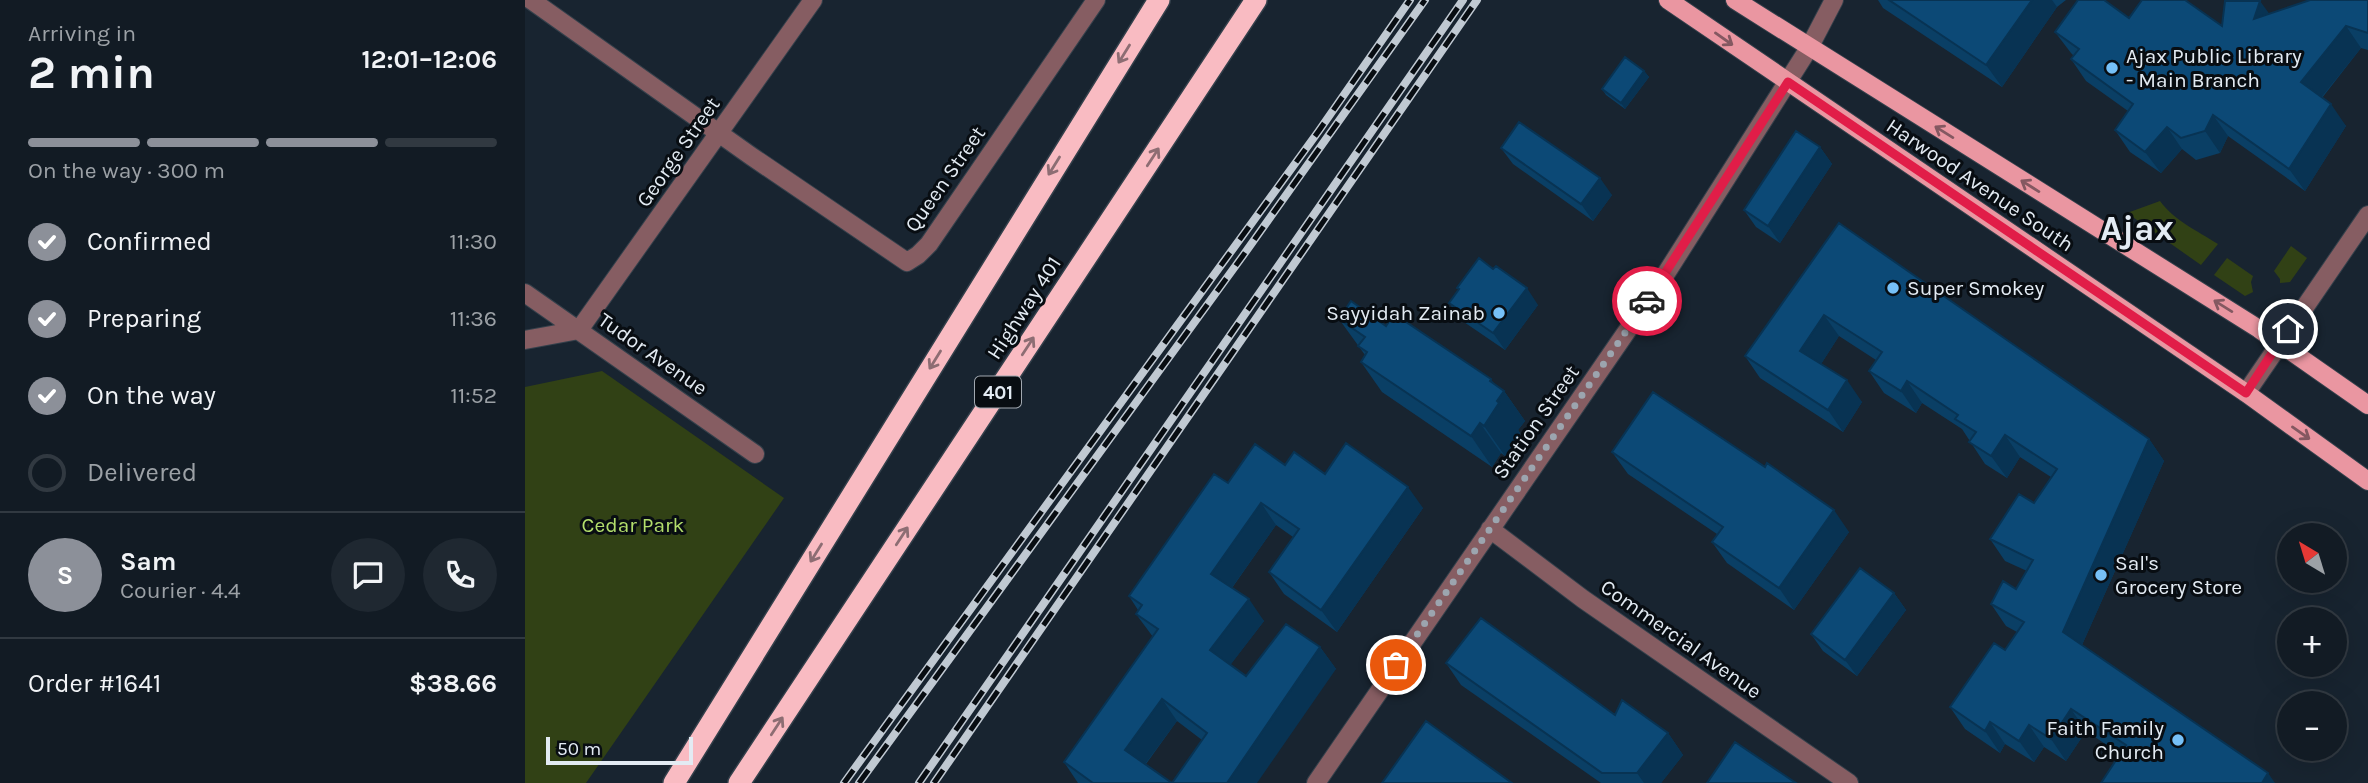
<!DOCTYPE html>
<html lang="en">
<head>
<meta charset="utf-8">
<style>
	:root { --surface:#121b24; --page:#1f2831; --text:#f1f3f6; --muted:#9ca1a6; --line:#313941; --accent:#8c9099 }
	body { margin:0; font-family:Karla,sans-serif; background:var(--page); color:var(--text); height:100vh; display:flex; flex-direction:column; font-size:26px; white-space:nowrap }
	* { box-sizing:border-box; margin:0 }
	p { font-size:23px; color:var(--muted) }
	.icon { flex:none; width:38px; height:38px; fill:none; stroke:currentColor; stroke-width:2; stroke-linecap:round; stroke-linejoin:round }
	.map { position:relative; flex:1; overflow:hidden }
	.sheet { display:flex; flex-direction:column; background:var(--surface); width:525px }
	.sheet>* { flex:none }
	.needle { width:46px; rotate:322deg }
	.buttons { position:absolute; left:1752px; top:523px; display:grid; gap:14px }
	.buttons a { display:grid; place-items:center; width:70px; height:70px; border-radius:50%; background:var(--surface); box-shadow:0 7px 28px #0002,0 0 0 2px var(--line); font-size:35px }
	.scale { position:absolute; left:21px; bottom:18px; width:147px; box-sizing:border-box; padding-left:7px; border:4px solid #e3ebf3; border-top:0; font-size:19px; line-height:24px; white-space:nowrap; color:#e3ebf3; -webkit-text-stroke:5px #080d12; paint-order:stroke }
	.pin { position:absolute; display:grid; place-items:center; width:60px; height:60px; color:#fff; margin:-30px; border:4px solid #fff; border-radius:50%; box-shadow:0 2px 7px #0007 }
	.courier { position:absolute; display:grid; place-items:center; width:70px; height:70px; margin:-35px; border:5px solid #e11d48; border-radius:50%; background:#fff; color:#222; box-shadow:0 2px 9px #0007 }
	.overview em { font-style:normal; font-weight:700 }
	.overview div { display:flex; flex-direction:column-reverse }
	.overview { display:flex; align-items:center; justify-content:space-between; height:119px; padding:0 28px }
	h1 { font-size:46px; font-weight:700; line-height:52px }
	.bar { display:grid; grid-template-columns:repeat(4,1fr); gap:10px 7px; align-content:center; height:84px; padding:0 28px }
	.bar i { height:9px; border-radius:5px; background:var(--line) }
	.bar .selected { background:var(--accent) }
	.bar p { grid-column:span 4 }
	.line { display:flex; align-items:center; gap:18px; padding:0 28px; border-top:2px solid var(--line) }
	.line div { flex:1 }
	.round { display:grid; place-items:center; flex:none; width:74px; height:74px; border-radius:37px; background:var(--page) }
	ol { padding:0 28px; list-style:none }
	li { display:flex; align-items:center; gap:21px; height:77px }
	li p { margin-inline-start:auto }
	li .icon { padding:7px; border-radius:50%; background:var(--accent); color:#fff; stroke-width:4 }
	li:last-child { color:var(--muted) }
	li i { width:38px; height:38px; border:4px solid var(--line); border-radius:50% }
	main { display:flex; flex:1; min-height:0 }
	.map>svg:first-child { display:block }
	.green { fill:#314115 }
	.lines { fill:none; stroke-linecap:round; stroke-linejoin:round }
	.minor-casing { stroke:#34404b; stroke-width:20 }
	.major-casing { stroke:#34404b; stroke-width:20 }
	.highway-casing { stroke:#34404b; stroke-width:24 }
	.minor { stroke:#865d62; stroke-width:18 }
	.major { stroke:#ea96a1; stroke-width:18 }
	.highway { stroke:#f9bbc2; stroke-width:21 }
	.rail-casing { stroke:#c0c9d2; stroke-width:8 }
	.rail { stroke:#080d12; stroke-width:5; stroke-dasharray:16; stroke-linecap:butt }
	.wall { fill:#0a3f65 }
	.shaded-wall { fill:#083353 }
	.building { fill:#0c4976; stroke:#083353; stroke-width:2 }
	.oneway { stroke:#845861 }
	.oneway2 { stroke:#8d6d73 }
	.done { stroke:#9ca5af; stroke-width:7; stroke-dasharray:0 12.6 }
	.route { stroke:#e11d48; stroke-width:9 }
	.poi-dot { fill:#76c0f7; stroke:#080d12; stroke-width:2.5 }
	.labels { text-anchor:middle; stroke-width:6; stroke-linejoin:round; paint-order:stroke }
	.shield { fill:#080d12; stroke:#a1a8b0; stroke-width:2 }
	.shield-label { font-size:19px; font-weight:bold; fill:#e3ebf3 }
	.poi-label { font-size:21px; fill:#e3ebf3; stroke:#080d12; text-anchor:start }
	.street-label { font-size:21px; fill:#e3ebf3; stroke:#080d12 }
	.park-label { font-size:21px; fill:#b3de6c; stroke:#080d12 }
	.town-label { font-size:35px; font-weight:bold; fill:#e3ebf3; stroke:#080d12 }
</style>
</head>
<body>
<main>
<section class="sheet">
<div class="overview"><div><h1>2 min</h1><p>Arriving in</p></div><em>12:01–12:06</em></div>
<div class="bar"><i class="selected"></i><i class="selected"></i><i class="selected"></i><i></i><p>On the way · 300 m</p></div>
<ol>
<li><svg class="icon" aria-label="check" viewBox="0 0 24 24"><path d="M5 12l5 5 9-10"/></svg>Confirmed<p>11:30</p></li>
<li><svg class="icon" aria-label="check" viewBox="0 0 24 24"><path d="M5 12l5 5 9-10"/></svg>Preparing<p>11:36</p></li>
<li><svg class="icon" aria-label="check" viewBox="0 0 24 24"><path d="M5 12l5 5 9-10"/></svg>On the way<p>11:52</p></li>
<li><i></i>Delivered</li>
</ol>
<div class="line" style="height:126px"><b class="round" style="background:var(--accent);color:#fff">S</b><div><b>Sam</b><p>Courier · 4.4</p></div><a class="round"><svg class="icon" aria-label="chat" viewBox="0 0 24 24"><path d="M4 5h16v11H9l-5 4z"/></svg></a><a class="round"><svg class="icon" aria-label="phone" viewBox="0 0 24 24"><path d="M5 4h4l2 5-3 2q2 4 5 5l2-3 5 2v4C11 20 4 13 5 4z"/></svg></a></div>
<div class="line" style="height:91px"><div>Order #1641</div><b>$38.66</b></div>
</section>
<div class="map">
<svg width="1843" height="783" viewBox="0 0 1843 783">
	<rect width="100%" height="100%" fill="#182430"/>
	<path class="green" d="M 1635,201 C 1650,221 1671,230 1693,244 L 1676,265 L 1602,213 Z
		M 1766,246 L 1782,258 L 1765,282 L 1755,283 L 1755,279 L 1749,271 Z
		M 1702,258 L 1728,276 L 1726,282 L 1728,292 L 1720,296 L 1689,275 Z
		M 77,371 L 259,498 L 61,783 L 0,783 L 0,387 Z"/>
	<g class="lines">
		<defs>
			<path id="minor" d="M 6,0 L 226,156 L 382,262 L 393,255 L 404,244 L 571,0
				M 0,293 L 230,454
				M 54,330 L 288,0
				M 0,340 L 54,330
				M 1721,393 L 1843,215
				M 965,529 L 1058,599 L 1324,783
				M 791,783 L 1135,283 L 1284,48 L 1309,0"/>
			<path id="major" d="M 1143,0 L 1721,393 L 1843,481
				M 1210,0 L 1734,329 L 1843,405"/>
			<path id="highway" d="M 149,783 L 634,0
				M 214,783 L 731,0"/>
		</defs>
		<use href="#minor" class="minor-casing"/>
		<use href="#major" class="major-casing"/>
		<use href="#highway" class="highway-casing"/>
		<use href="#minor" class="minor"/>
		<use href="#major" class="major"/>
		<use href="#highway" class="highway"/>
		<defs>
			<path id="rail" d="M 319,783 L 793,132 L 885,0
				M 334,783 L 717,257 L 900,0
				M 394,783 L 938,0
				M 409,783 L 952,0"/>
		</defs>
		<use href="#rail" class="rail-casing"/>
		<use href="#rail" class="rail"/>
	</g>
	<path class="wall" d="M 1353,0 L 1541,0 L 1532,7 L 1477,87 L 1358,8 Z
		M 1843,0 L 1843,50 L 1836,48 L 1797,98 L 1821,126 L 1780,191 L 1703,136 L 1695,153 L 1671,160 L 1657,149 L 1636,173 L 1605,152 L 1590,130 L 1603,111 L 1561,81 L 1546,59 L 1549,56 L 1546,53 L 1530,32 L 1604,18 L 1697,26 L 1744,14 Z
		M 1119,71 L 1124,77 L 1100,109 L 1081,95 L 1077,89 Z
		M 1295,147 L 1307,164 L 1255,243 L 1231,227 L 1219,210 Z
		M 976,148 L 1087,195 L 1068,221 L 988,164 Z
		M 1314,223 L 1624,439 L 1639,461 L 1557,645 L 1743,773 L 1595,754 L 1561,731 L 1541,761 L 1519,747 L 1509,762 L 1480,744 L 1475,753 L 1440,729 L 1425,707 L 1480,650 L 1492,632 L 1481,626 L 1466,604 L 1491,589 L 1502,571 L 1480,561 L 1465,539 L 1509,503 L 1526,477 L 1495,457 L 1482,478 L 1460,464 L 1437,429 L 1397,403 L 1391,413 L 1359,393 L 1344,371 L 1351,360 L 1314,336 L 1296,364 L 1337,402 L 1318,432 L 1235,378 L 1220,356 Z
		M 932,288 L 1013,305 L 980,350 L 936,320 L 924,303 L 934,290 Z
		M 814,319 L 861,326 L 969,384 L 979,391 L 1000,421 L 993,430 L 995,433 L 980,456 L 976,453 L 967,467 L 857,392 L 836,362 L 840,355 Z
		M 1087,452 L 1324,532 L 1269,610 L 1202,563 L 1187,542 L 1192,534 L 1103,474 Z
		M 760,465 L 800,474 L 898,508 L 812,632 L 759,594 L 744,572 L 768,537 L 751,525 L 707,588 L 739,621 L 705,665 L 721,676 L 795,647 L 811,669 L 677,740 L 652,721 L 621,764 L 647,783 L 553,783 L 539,762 L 628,637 L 611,614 L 613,610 L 604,596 L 703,483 Z
		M 1369,593 L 1381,610 L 1332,676 L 1298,651 L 1286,634 Z
		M 921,663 L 1090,715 L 1143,733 L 1158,755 L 1136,783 L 1076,783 L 936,685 Z"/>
	<path class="shaded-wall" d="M 1507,0 L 1527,0 L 1532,7 L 1477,87 L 1461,65 Z
		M 1735,1 L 1751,23 L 1729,19 Z
		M 1821,26 L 1836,48 L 1791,104 L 1776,82 Z
		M 1119,71 L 1124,77 L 1100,109 L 1096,103 Z
		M 1806,104 L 1821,126 L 1780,191 L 1764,169 Z
		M 1688,115 L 1703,136 L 1695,153 L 1680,131 Z
		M 1642,127 L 1657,149 L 1636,173 L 1620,152 Z
		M 1295,147 L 1307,164 L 1255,243 L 1243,226 Z
		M 1075,178 L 1087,195 L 1068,221 L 1056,204 Z
		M 1002,288 L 1013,305 L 980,350 L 968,333 Z
		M 1299,315 L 1314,336 L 1291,372 L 1275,351 Z
		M 966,379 L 976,394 L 979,391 L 1000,421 L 993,430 L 995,433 L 980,456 L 959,426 L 965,381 Z
		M 1322,380 L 1337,402 L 1318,432 L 1303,410 Z
		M 1382,381 L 1397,403 L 1391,413 L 1376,391 Z
		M 955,423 L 976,453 L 967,467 L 946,436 Z
		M 1480,435 L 1495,457 L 1482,478 L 1466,456 Z
		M 1624,439 L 1639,461 L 1553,654 L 1538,632 Z
		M 883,487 L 898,508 L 812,632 L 796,610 Z
		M 736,503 L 751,525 L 701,596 L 686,574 Z
		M 1309,510 L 1324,532 L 1269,610 L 1254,588 Z
		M 1369,593 L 1381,610 L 1332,676 L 1320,660 Z
		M 724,599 L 739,621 L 700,672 L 685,650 Z
		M 795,647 L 811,669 L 732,783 L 702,783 Z
		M 637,699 L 652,721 L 615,771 L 600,750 Z
		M 1546,709 L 1561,731 L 1541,761 L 1526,739 Z
		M 1465,722 L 1480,744 L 1475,753 L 1460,731 Z
		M 1504,725 L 1519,747 L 1509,762 L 1494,741 Z
		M 1143,733 L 1158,755 L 1136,783 L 1119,783 L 1112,773 Z
		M 1743,773 L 1750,783 L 1737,783 Z"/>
	<path class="building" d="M 1364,0 L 1507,0 L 1461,65 Z
		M 1553,0 L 1579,0 L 1604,18 L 1617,0 L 1660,0 L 1697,26 L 1700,1 L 1735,1 L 1729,19 L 1785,0 L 1843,0 L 1843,33 L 1821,26 L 1776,82 L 1806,104 L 1764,169 L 1688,115 L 1680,131 L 1656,138 L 1642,127 L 1620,152 L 1590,130 L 1608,104 L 1546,59 L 1554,49 L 1530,32 Z
		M 1100,57 L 1119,71 L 1096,103 L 1077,89 Z
		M 994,122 L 1075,178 L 1056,204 L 976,148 Z
		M 1271,131 L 1295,147 L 1243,226 L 1219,210 Z
		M 1314,223 L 1624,439 L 1538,632 L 1743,773 L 1737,783 L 1576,783 L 1601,745 L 1546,709 L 1526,739 L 1504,725 L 1494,741 L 1465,722 L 1460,731 L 1425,707 L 1469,643 L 1480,650 L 1499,622 L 1466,604 L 1478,581 L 1491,589 L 1508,560 L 1465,539 L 1494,494 L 1509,503 L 1532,469 L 1480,435 L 1466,456 L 1444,442 L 1451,432 L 1430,419 L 1433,415 L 1382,381 L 1376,391 L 1344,371 L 1357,352 L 1299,315 L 1275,351 L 1322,380 L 1303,410 L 1220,356 Z
		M 954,258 L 968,269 L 971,266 L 1002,288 L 968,333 L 924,303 L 934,289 L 932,288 Z
		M 826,301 L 861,326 L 869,314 L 966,379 L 965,381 L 979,391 L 972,401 L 974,403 L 959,426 L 955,423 L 946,436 L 836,362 L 842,352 L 833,346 L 840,337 L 814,319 Z
		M 1128,392 L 1240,467 L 1242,463 L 1309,510 L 1254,588 L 1187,542 L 1198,527 L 1087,452 Z
		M 821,443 L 883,487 L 796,610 L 744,572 L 774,529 L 736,503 L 686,574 L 724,599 L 685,650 L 721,676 L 761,624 L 795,647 L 702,783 L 647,783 L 682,733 L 637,699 L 600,750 L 647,783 L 568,783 L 539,762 L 633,629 L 611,614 L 617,605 L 604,596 L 689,474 L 703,483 L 730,444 L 760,465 L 769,452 L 800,474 Z
		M 1335,568 L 1369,593 L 1320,660 L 1286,634 Z
		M 956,618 L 1090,715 L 1097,700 L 1143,733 L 1112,773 L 1077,773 L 921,663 Z
		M 901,721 L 987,783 L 857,783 Z
		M 1210,742 L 1271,783 L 1182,783 Z"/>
	<defs><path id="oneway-shaft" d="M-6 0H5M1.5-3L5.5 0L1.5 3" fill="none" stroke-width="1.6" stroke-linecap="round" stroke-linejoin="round" transform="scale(1.75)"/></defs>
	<g class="oneway">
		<use href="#oneway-shaft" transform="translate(1199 39) rotate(35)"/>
		<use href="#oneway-shaft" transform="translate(1419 132) rotate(-148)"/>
		<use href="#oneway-shaft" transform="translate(1505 186) rotate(-148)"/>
		<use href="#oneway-shaft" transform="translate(1698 306) rotate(-148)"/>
		<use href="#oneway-shaft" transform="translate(1776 433) rotate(35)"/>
	</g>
	<g class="oneway2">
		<use href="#oneway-shaft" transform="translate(599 54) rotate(122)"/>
		<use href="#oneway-shaft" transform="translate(628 157) rotate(-57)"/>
		<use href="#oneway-shaft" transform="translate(529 166) rotate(122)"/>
		<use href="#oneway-shaft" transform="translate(503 346) rotate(-57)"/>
		<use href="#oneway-shaft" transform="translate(410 360) rotate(122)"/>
		<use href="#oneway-shaft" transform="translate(377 536) rotate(-57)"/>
		<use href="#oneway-shaft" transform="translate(291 553) rotate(122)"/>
		<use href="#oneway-shaft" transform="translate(252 726) rotate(-57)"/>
	</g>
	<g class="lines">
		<path class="done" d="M 871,665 L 1122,301"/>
		<path class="route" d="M 1122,301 L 1263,82 L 1721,393 L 1763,329"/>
	</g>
	<g class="poi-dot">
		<circle cx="1587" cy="68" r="7"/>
		<circle cx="1368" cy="288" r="7"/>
		<circle cx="974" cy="313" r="7"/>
		<circle cx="1576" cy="575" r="7"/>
		<circle cx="1653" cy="740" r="7"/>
	</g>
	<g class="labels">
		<rect class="shield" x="450" y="376.5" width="46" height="31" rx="5"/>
		<g class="shield-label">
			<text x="473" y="399">401</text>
		</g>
		<g class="poi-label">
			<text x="1601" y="63">Ajax Public Library<tspan x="1601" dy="24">- Main Branch</tspan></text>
			<text x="1382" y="295">Super Smokey</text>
			<text x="960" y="320" text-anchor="end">Sayyidah Zainab</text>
			<text x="1590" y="570">Sal's<tspan x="1590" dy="24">Grocery Store</tspan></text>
			<text x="1639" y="735" text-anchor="end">Faith Family<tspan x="1639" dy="24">Church</tspan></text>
		</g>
		<g class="street-label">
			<text transform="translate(153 152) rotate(-55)" y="7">George Street</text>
			<text transform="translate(420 179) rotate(-55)" y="7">Queen Street</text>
			<text transform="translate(1455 185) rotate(34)" y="7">Harwood Avenue South</text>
			<text transform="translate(499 308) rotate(-57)" y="7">Highway 401</text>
			<text transform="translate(128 354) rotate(35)" y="7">Tudor Avenue</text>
			<text transform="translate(1011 422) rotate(-55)" y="7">Station Street</text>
			<text transform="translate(1156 639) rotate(35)" y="7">Commercial Avenue</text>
		</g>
		<g class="park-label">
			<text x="108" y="532">Cedar Park</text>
		</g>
		<g class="town-label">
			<text x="1612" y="240">Ajax</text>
		</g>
	</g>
</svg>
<div class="buttons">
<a><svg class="needle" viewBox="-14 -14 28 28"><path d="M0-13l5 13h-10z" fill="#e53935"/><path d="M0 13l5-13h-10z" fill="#9ca1a6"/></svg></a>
<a>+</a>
<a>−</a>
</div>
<div class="scale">50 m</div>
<div class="pin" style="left:871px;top:665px;background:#ea580c"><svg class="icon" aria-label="bag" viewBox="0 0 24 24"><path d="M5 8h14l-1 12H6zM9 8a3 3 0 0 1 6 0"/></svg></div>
<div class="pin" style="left:1763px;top:329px;background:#1f2937"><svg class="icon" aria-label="home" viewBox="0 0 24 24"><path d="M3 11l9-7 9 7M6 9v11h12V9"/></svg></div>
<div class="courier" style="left:1122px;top:301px"><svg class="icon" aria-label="car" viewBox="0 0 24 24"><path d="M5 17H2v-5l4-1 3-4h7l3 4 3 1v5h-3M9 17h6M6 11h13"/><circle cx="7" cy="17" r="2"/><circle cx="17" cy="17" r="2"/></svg></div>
</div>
</main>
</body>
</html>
